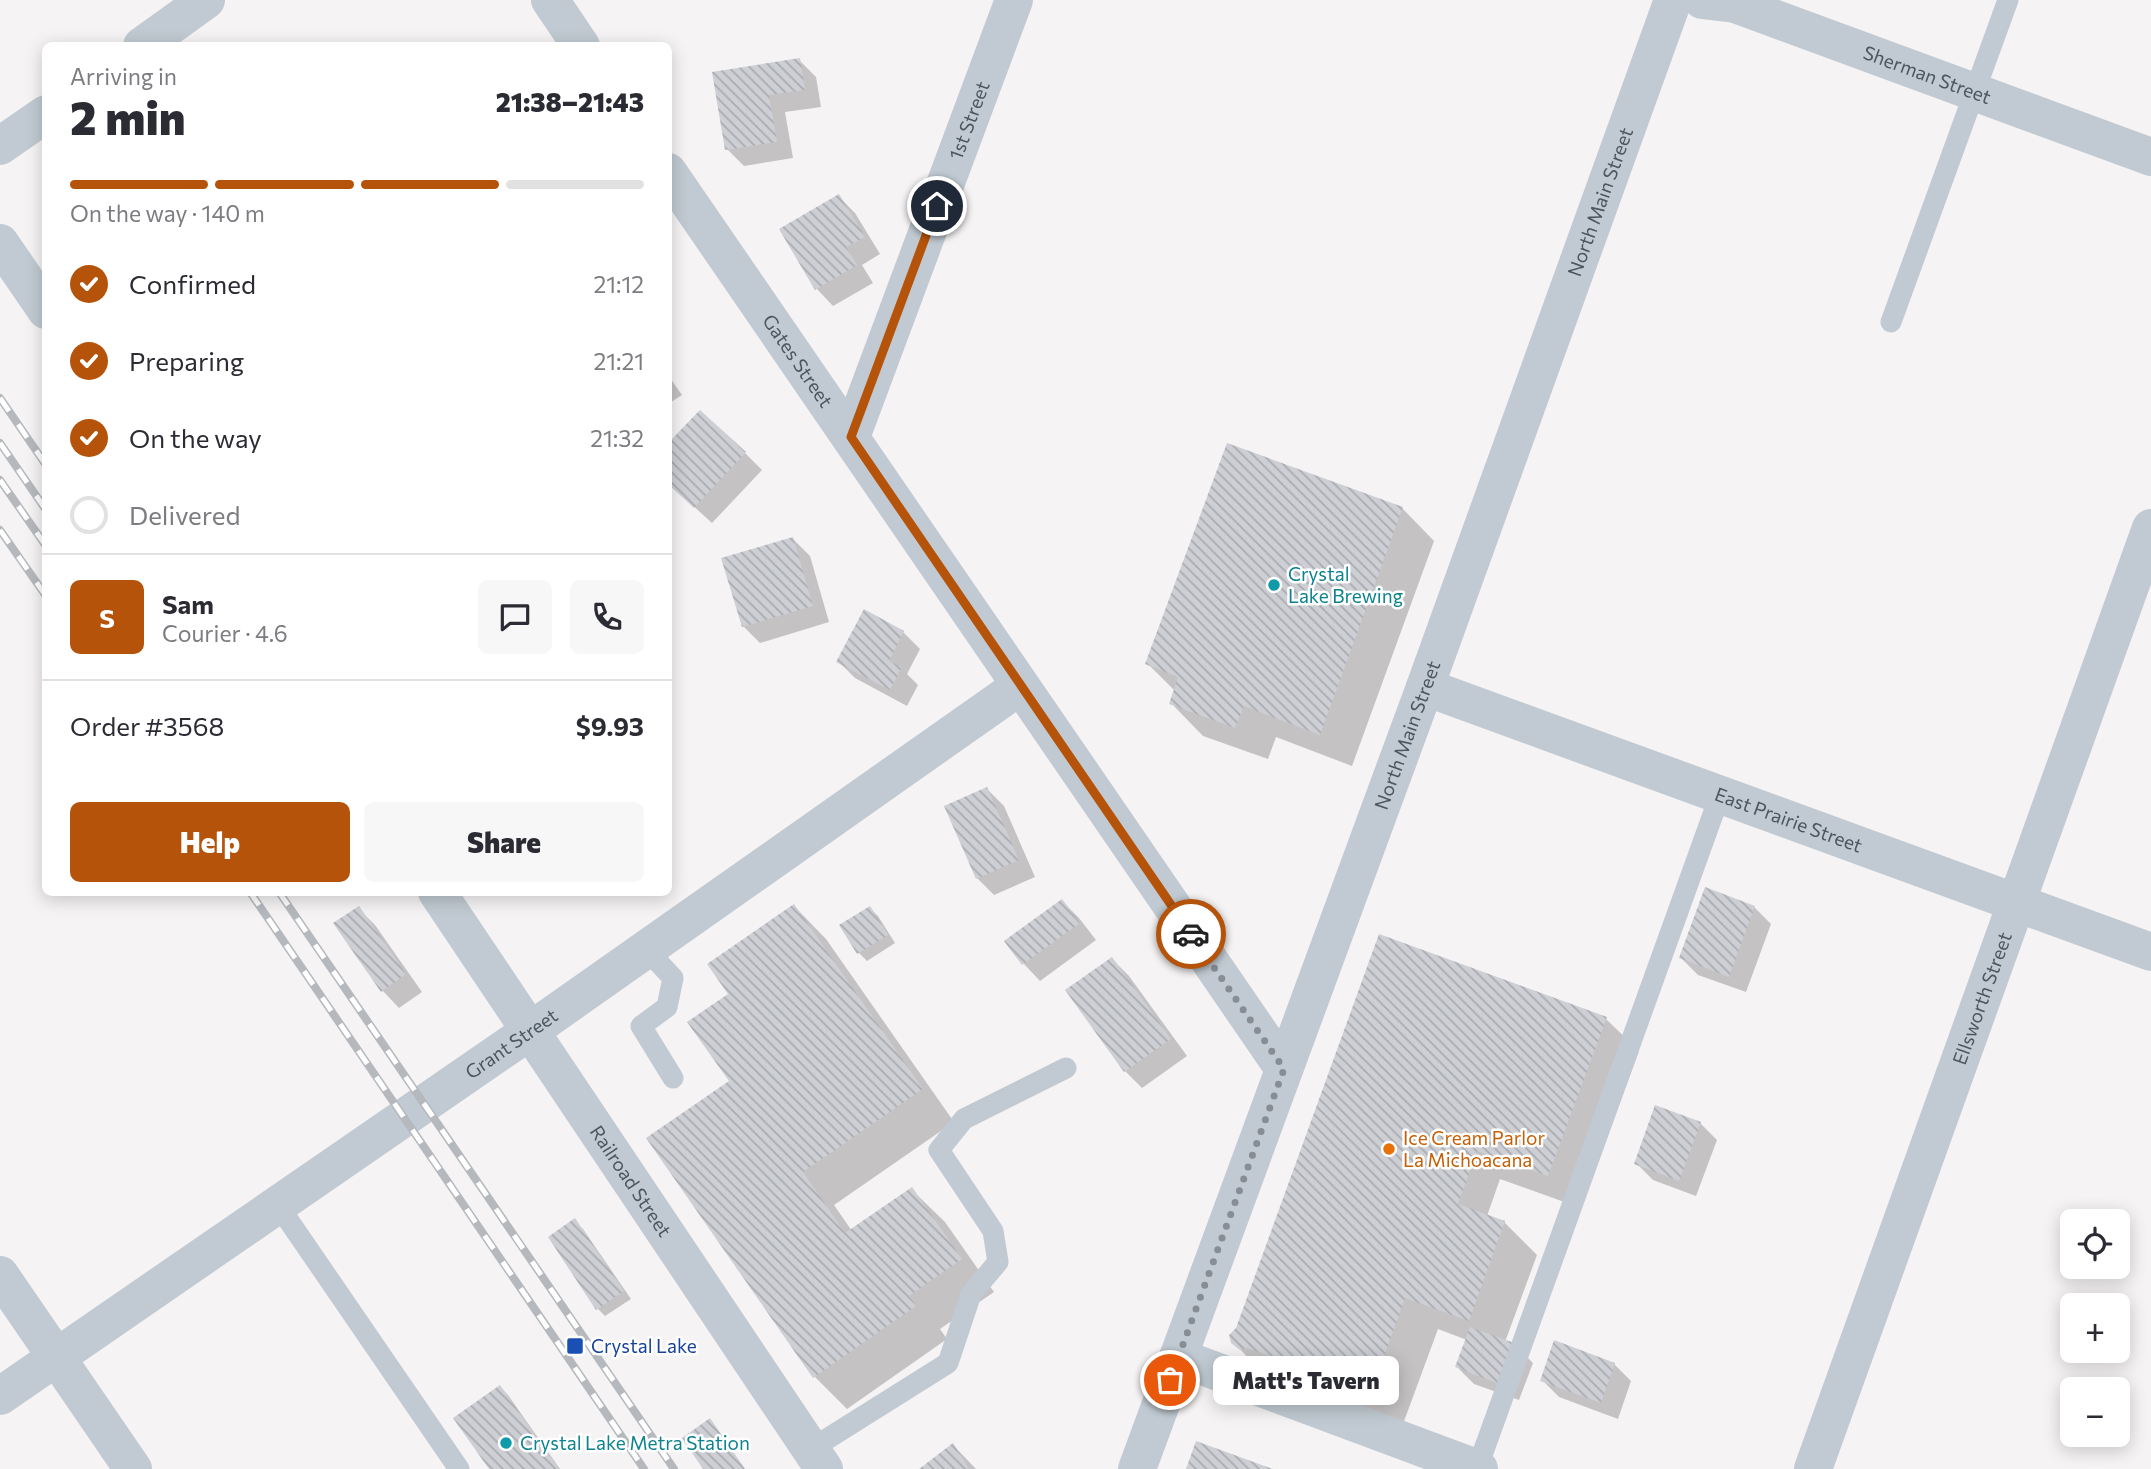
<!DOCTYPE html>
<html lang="en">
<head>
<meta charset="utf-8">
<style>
	:root { --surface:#fff; --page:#f7f7f7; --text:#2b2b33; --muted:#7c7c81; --line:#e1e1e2; --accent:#b45309 }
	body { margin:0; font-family:Commissioner,sans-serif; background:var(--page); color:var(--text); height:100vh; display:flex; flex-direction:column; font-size:26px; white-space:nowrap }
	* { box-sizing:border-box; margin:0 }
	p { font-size:23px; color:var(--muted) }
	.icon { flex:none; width:38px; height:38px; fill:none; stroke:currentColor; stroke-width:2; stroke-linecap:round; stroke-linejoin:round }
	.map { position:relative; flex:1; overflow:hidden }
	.drawer { position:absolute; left:42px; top:42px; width:630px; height:854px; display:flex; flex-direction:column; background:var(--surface); border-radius:10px; box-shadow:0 4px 18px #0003 }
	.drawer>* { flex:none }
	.controls { position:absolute; left:2060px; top:1209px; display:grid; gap:14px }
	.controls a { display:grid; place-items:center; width:70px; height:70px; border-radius:10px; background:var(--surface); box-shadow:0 4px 18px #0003; font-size:35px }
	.pin { position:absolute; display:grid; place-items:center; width:60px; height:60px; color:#fff; margin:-30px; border:4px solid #fff; border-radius:50%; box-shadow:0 2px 7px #0007 }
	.courier { position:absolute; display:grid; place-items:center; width:70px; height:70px; margin:-35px; border:5px solid #b45309; border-radius:50%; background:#fff; color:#222; box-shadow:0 2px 9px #0007 }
	.bubble { position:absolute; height:49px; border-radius:10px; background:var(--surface); box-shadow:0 4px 18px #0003; font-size:23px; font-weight:800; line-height:49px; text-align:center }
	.overview em { font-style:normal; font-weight:800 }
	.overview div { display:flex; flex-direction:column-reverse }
	.overview { display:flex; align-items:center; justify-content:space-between; height:119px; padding:0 28px }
	h1 { font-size:46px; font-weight:800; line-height:52px }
	.bar { display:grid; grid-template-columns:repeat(4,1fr); gap:10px 7px; align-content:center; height:84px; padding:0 28px }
	.bar i { height:9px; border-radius:5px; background:var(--line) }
	.bar .current { background:var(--accent) }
	.bar p { grid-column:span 4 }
	.line { display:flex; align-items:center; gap:18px; padding:0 28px; border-top:2px solid var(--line) }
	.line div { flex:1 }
	.round { display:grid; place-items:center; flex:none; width:74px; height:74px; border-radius:10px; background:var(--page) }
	ol { padding:0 28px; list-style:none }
	li { display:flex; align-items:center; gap:21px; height:77px }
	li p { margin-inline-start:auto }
	li .icon { padding:7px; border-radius:50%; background:var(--accent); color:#fff; stroke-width:4 }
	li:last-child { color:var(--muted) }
	li i { width:38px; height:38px; border:4px solid var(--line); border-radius:50% }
	.button { display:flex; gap:14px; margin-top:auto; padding:14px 28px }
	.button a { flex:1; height:80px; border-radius:10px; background:var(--accent); color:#fff; font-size:28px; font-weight:800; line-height:80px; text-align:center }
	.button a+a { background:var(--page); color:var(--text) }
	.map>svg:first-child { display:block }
	.shadow { fill:#0003 }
	.building { fill:url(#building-back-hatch) }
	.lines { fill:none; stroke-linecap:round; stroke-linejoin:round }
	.service { stroke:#c1cad2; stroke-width:21 }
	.minor { stroke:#c1cad2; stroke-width:38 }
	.tertiary { stroke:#c1cad2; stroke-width:38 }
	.rail-casing { stroke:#b5b8bd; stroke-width:8 }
	.rail { stroke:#fff; stroke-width:5; stroke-dasharray:16; stroke-linecap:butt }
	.done { stroke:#868d94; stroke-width:7; stroke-dasharray:0 12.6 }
	.route { stroke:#b45309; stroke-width:9 }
	.culture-dot { fill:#0f9aa8; stroke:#fff; stroke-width:2.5 }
	.food-dot { fill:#e8710a; stroke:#fff; stroke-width:2.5 }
	.transit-dot { fill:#1a4fb4; stroke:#fff; stroke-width:2.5 }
	.labels { text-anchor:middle; stroke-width:5; stroke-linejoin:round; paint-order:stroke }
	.street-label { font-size:19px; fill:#4a5661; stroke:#fff }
	.culture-label { font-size:19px; fill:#0d838f; stroke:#fff; text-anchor:start }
	.food-label { font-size:19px; fill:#c56008; stroke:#fff; text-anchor:start }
	.transit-label { font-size:19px; fill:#164399; stroke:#fff; text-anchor:start }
</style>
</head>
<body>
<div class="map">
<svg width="2151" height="1469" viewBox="0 0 2151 1469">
	<defs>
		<pattern id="building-back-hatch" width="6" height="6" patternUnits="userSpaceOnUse" patternTransform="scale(1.75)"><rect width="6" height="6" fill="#cdcfd5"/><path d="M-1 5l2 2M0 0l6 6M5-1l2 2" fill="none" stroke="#a8abb0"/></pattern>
	</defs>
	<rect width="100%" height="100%" fill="#f5f3f3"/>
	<path class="shadow" d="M 799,60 L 816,77 L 821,107 L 785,112 L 793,158 L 744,166 L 727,149 L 714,73 Z
		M 838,196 L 855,213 L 880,254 L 862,265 L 873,283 L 833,306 L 817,289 Z
		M 668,375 L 682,395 L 668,404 Z
		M 745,453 L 762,470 L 712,523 L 668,483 Z
		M 1402,508 L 1434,541 L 1352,766 L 1276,737 L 1268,759 L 1203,736 L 1171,703 L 1175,691 L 1147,663 Z
		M 793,539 L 810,556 L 829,622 L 760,643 L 743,626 Z
		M 903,632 L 920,649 L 907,674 L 918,685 L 907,706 L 855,678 L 838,661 Z
		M 987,789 L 1004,806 L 1035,877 L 994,895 L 977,878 Z
		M 1062,901 L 1079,918 L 1096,940 L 1040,981 L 1024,964 L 1007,942 Z
		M 794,906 L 826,939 L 954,1122 L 834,1205 L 852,1231 L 912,1190 L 945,1222 L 994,1292 L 940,1329 L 947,1339 L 847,1409 L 814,1376 L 731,1081 L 730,994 Z
		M 1754,907 L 1771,924 L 1746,992 L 1698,975 L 1681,958 Z
		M 358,908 L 375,925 L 422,992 L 399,1008 L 383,991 Z
		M 870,908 L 878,916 L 895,943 L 867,961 L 859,953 Z
		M 1112,959 L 1129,976 L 1187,1056 L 1142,1088 L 1125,1071 L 1068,990 Z
		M 1606,1019 L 1639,1051 L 1581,1208 L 1500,1179 L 1487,1216 L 1504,1222 L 1537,1255 L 1505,1342 L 1516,1346 L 1533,1363 L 1519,1400 L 1474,1384 L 1457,1367 L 1467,1340 L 1438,1329 L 1403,1424 L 1266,1376 L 1233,1342 Z
		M 1700,1123 L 1717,1140 L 1696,1196 L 1653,1180 L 1636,1163 Z
		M 575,1221 L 583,1229 L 631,1299 L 605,1316 L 597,1308 Z
		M 1614,1364 L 1631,1381 L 1618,1419 L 1559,1397 L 1542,1380 Z
		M 500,1387 L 508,1395 L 560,1469 L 491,1469 Z
		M 953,1445 L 976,1469 L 922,1469 Z"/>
	<path class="building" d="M 800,58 L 805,90 L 769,95 L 777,142 L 725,150 L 712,72 Z
		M 839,194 L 865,237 L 846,247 L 857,265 L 815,290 L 779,229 Z
		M 700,410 L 746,452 L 694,508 L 668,484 L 668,443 Z
		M 1227,443 L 1403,507 L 1320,735 L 1244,706 L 1235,728 L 1169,704 L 1178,677 L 1145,664 Z
		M 793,537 L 813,606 L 742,627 L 721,558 Z
		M 864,609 L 904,631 L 889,661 L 902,667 L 890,690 L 836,662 Z
		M 987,787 L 1019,860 L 976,879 L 944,806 Z
		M 1705,887 L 1755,906 L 1729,977 L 1679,958 Z
		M 1062,899 L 1080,923 L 1022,965 L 1004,941 Z
		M 794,904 L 923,1089 L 803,1172 L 845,1233 L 912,1187 L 962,1259 L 909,1296 L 916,1306 L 813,1378 L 646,1138 L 729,1081 L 687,1022 L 728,994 L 707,964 Z
		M 359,906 L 406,974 L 381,992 L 333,923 Z
		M 870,906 L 888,935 L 857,954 L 839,925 Z
		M 1379,934 L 1607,1017 L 1548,1176 L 1477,1151 L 1458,1204 L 1505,1221 L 1469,1321 L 1405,1298 L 1371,1393 L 1247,1348 L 1240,1350 L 1231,1343 L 1229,1335 L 1236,1328 Z
		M 1112,957 L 1171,1039 L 1124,1072 L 1065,990 Z
		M 1655,1105 L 1701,1122 L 1679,1181 L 1634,1164 Z
		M 575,1218 L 624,1291 L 596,1310 L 548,1237 Z
		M 1470,1327 L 1517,1344 L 1502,1385 L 1455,1367 Z
		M 1554,1340 L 1615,1363 L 1601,1403 L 1540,1381 Z
		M 500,1385 L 559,1469 L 489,1469 L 453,1418 Z
		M 710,1418 L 745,1469 L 703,1469 L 682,1438 Z
		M 1196,1441 L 1273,1469 L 1186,1469 Z
		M 953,1443 L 969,1469 L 919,1469 Z"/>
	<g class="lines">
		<path class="service" d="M 1891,322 L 2008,0
			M 646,949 L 673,978 L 667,1007 L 641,1026 L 673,1078
			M 278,1205 L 459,1469
			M 811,1449 L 948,1363 L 971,1294 L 998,1262 L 993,1231 L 939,1150 L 964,1119 L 1066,1068
			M 1477,1469 L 1720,795"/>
		<g class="minor">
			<path d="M 550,0 L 581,46"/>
			<path id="s1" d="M 1702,0 L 1735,4 L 2151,157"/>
			<path d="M 142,46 L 206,0"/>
			<path d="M 0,146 L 46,114"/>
			<path id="s2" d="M 668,172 L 1284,1069"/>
			<path d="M 0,243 L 46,310"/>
			<path id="s3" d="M 851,437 L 1014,0"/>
			<path id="s4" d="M 1425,687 L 2151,952"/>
			<path id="s5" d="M 437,892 L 824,1469"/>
			<path d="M 0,1275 L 133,1469"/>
			<path d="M 1178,1357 L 1479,1469"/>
			<path id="s6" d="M 0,1396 L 530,1031 L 1020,686"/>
			<path id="s7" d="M 1813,1469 L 2151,528"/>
		</g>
		<path class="tertiary" id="s8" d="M 1137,1469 L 1425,687 L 1673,0"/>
		<defs>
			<path id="rail" d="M 0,398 L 46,465
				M 0,443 L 46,510
				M 0,480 L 46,546
				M 0,530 L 46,596
				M 250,892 L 644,1469
				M 279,892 L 674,1469"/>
		</defs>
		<use href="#rail" class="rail-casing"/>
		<use href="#rail" class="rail"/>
	</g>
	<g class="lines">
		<path class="done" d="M 1170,1380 L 1284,1069 L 1191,934"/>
		<path class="route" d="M 937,206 L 851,437 L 1191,934"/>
	</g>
	<g class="culture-dot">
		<circle cx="1274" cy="585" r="7"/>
		<circle cx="506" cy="1443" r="7"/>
	</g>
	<circle class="food-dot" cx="1389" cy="1149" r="7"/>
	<rect class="transit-dot" x="566" y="1337" width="18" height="18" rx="3.5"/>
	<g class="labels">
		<g class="street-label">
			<text dy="7" stroke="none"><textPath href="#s1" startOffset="238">Sherman Street</textPath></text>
			<text dy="7" stroke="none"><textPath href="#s3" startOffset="338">1st Street</textPath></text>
			<text dy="7" stroke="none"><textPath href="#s8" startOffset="1349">North Main Street</textPath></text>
			<text dy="7" stroke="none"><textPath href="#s2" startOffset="229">Gates Street</textPath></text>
			<text dy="7" stroke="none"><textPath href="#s8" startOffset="782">North Main Street</textPath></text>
			<text dy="7" stroke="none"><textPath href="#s4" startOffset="387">East Prairie Street</textPath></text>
			<text dy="7" stroke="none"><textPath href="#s7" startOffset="500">Ellsworth Street</textPath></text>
			<text dy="7" stroke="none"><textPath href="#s6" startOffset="621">Grant Street</textPath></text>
			<text dy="7" stroke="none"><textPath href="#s5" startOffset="348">Railroad Street</textPath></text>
		</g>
		<g class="culture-label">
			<text x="1288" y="581">Crystal<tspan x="1288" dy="22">Lake Brewing</tspan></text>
			<text x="520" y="1450">Crystal Lake Metra Station</text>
		</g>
		<g class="food-label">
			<text x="1403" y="1145">Ice Cream Parlor<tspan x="1403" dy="22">La Michoacana</tspan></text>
		</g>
		<g class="transit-label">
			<text x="591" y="1353">Crystal Lake</text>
		</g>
	</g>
</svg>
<div class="controls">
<a><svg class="icon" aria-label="locate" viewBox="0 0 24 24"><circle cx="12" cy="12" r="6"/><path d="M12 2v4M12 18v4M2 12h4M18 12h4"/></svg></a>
<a>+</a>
<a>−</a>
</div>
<div class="pin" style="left:1170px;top:1380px;background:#ea580c"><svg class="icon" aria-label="bag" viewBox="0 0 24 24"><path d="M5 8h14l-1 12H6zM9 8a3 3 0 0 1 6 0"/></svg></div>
<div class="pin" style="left:937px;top:206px;background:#1f2937"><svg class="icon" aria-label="home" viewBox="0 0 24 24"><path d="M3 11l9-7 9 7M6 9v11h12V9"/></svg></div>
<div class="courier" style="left:1191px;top:934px"><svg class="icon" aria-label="car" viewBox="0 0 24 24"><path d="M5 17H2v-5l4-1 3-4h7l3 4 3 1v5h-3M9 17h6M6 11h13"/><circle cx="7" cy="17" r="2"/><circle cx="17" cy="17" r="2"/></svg></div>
<div class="bubble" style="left:1213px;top:1356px;width:186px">Matt's Tavern</div>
<section class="drawer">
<div class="overview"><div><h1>2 min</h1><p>Arriving in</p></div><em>21:38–21:43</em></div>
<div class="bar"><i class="current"></i><i class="current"></i><i class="current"></i><i></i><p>On the way · 140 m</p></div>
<ol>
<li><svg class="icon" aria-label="check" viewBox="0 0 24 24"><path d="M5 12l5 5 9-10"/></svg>Confirmed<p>21:12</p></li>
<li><svg class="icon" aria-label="check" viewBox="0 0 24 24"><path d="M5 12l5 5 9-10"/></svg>Preparing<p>21:21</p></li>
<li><svg class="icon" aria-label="check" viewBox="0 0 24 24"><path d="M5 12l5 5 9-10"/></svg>On the way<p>21:32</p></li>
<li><i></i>Delivered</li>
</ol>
<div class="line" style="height:126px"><b class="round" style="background:var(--accent);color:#fff">S</b><div><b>Sam</b><p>Courier · 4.6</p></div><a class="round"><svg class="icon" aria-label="chat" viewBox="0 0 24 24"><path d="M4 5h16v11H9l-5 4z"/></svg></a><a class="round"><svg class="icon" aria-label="phone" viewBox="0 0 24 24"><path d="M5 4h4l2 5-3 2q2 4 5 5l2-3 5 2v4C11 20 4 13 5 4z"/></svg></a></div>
<div class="line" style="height:91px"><div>Order #3568</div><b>$9.93</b></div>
<div class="button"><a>Help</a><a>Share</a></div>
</section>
</div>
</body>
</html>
